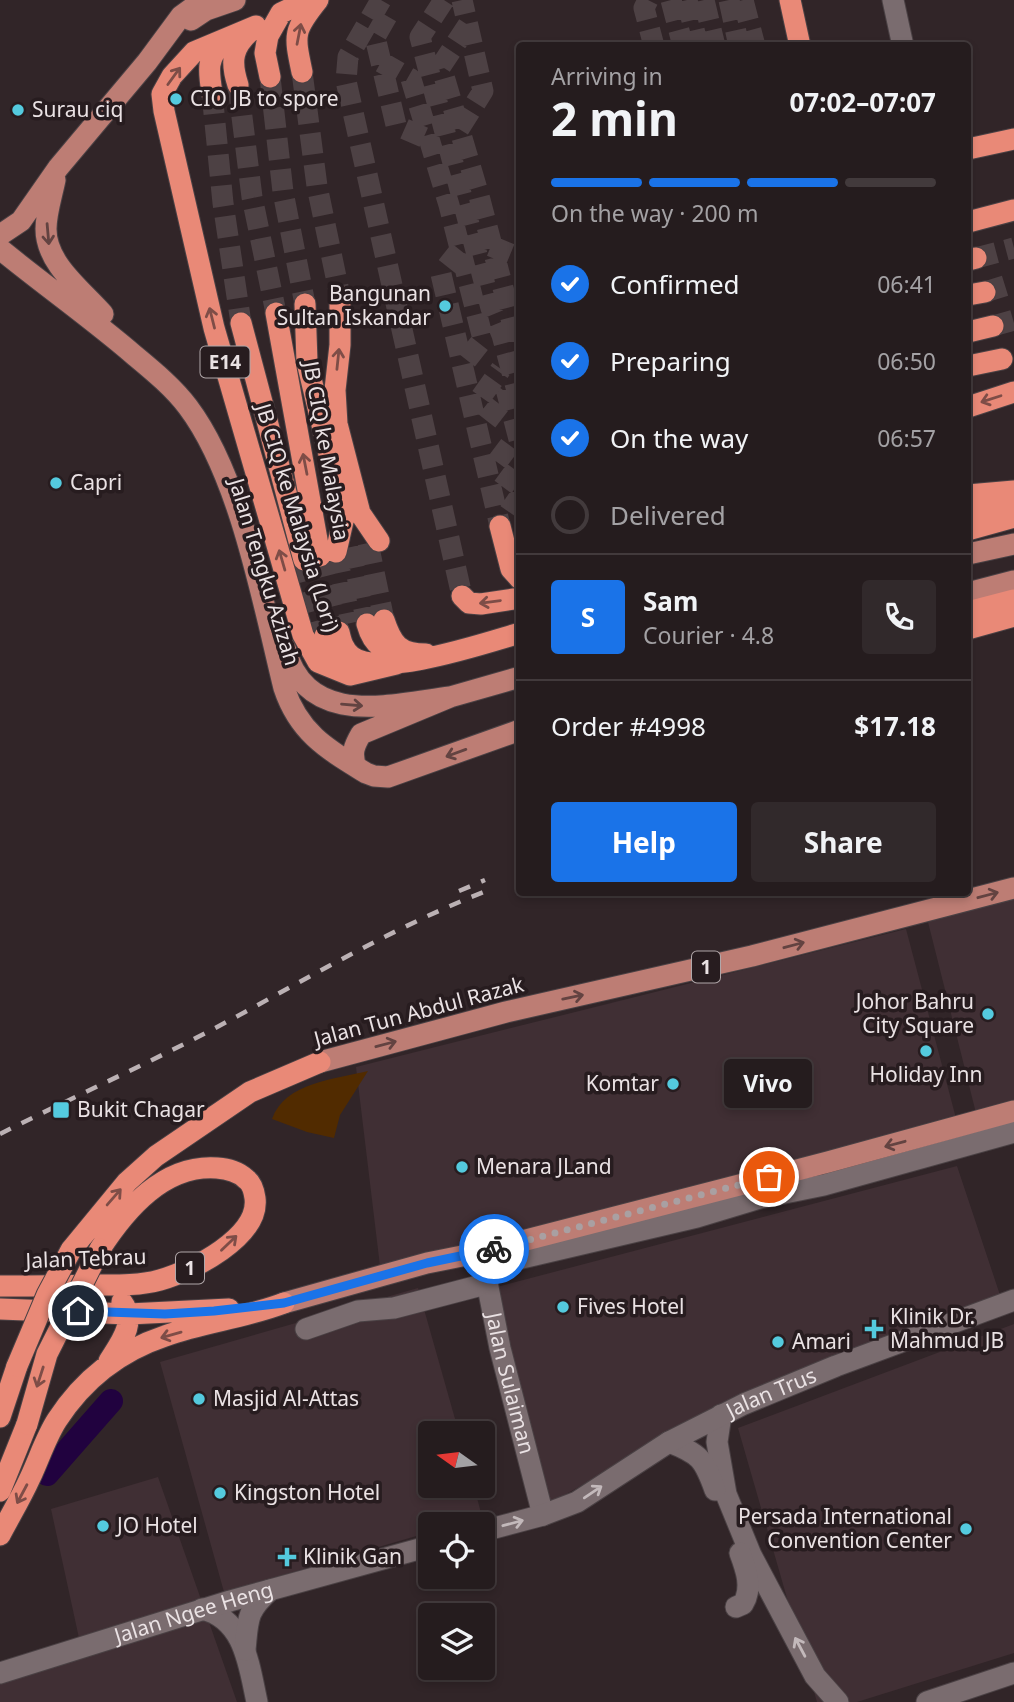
<!DOCTYPE html>
<html lang="en">
<head>
<meta charset="utf-8">
<style>
	:root { --surface:#251c1e; --page:#31292b; --text:#f1f3f6; --muted:#a3a1a4; --line:#423a3c; --accent:#1a73e8 }
	body { margin:0; font-family:"Noto Sans",sans-serif; background:var(--page); color:var(--text); height:100vh; display:flex; flex-direction:column; font-size:26px; white-space:nowrap }
	* { box-sizing:border-box; margin:0 }
	p { font-size:23px; color:var(--muted) }
	.icon { flex:none; width:38px; height:38px; fill:none; stroke:currentColor; stroke-width:2; stroke-linecap:round; stroke-linejoin:round }
	.map { position:relative; flex:1; overflow:hidden }
	.sheet { position:absolute; left:516px; top:42px; width:455px; height:854px; display:flex; flex-direction:column; background:var(--surface); border-radius:7px; box-shadow:0 4px 10px #0003,0 0 0 2px var(--line) }
	.sheet>* { flex:none }
	.needle { width:46px; rotate:284deg }
	.controls { position:absolute; left:418px; top:1421px; display:grid; gap:14px }
	.controls a { display:grid; place-items:center; width:77px; height:77px; border-radius:7px; background:var(--surface); box-shadow:0 4px 10px #0003,0 0 0 2px var(--line); font-size:35px }
	.pin { position:absolute; display:grid; place-items:center; width:60px; height:60px; color:#fff; margin:-30px; border:4px solid #fff; border-radius:50%; box-shadow:0 2px 7px #0007 }
	.courier { position:absolute; display:grid; place-items:center; width:70px; height:70px; margin:-35px; border:5px solid #1a73e8; border-radius:50%; background:#fff; color:#222; box-shadow:0 2px 9px #0007 }
	.bubble { position:absolute; height:49px; border-radius:7px; background:var(--surface); box-shadow:0 4px 10px #0003,0 0 0 2px var(--line); font-size:23px; font-weight:700; line-height:49px; text-align:center }
	.overview em { font-style:normal; font-weight:700 }
	.overview div { display:flex; flex-direction:column-reverse }
	.overview { display:flex; align-items:center; justify-content:space-between; height:119px; padding:0 35px }
	h1 { font-size:46px; font-weight:700; line-height:52px }
	.bar { display:grid; grid-template-columns:repeat(4,1fr); gap:10px 7px; align-content:center; height:84px; padding:0 35px }
	.bar i { height:9px; border-radius:5px; background:var(--line) }
	.bar .active { background:var(--accent) }
	.bar p { grid-column:span 4 }
	.line { display:flex; align-items:center; gap:18px; padding:0 35px; border-top:2px solid var(--line) }
	.line div { flex:1 }
	.round { display:grid; place-items:center; flex:none; width:74px; height:74px; border-radius:7px; background:var(--page) }
	ol { padding:0 35px; list-style:none }
	li { display:flex; align-items:center; gap:21px; height:77px }
	li p { margin-inline-start:auto }
	li .icon { padding:7px; border-radius:50%; background:var(--accent); color:#fff; stroke-width:4 }
	li:last-child { color:var(--muted) }
	li i { width:38px; height:38px; border:4px solid var(--line); border-radius:50% }
	.cta { display:flex; gap:14px; margin-top:auto; padding:14px 35px }
	.cta a { flex:1; height:80px; border-radius:7px; background:var(--accent); color:#fff; font-size:28px; font-weight:700; line-height:80px; text-align:center }
	.cta a+a { background:var(--page); color:var(--text) }
	.map>svg:first-child { display:block }
	.built { fill:#402f34 }
	.green { fill:#512b00 }
	.lines { fill:none; stroke-linecap:round; stroke-linejoin:round }
	.river { stroke:#21023f; stroke-width:24 }
	.highway-tunnel { stroke:#4d4144; stroke-width:21; stroke-dasharray:21 10; stroke-linecap:butt }
	.minor-casing { stroke:#4a4144; stroke-width:23 }
	.major-casing { stroke:#4a4144; stroke-width:23 }
	.highway-casing { stroke:#4a4144; stroke-width:23 }
	.minor { stroke:#7a6c6f; stroke-width:21 }
	.major { stroke:#bd7d74; stroke-width:21 }
	.highway { stroke:#e98977; stroke-width:21 }
	.rail { stroke:#bbb1b4; stroke-width:4.5; stroke-dasharray:12 12; stroke-linecap:butt }
	.highway-bridge-casing { stroke:#4a4144; stroke-width:23; stroke-linecap:butt }
	.highway-bridge { stroke:#e98977; stroke-width:21 }
	.oneway { stroke:#7e4d47 }
	.oneway2 { stroke:#634341 }
	.oneway3 { stroke:#c3b9bb }
	.done { stroke:#a9a0a2; stroke-width:7; stroke-dasharray:0 12.6 }
	.route { stroke:#1a73e8; stroke-width:9 }
	.poi-dot { fill:#54cade; stroke:#271c1f; stroke-width:2.5 }
	.labels { text-anchor:middle; stroke-width:7; stroke-linejoin:round; paint-order:stroke }
	.shield { fill:#271c1f; stroke:#b0a7a9; stroke-width:2 }
	.shield-label { font-size:19px; font-weight:bold; fill:#eae2e4 }
	.poi-label { font-size:21px; fill:#eae2e4; stroke:#271c1f; text-anchor:start }
	.street-label { font-size:21px; fill:#eae2e4; stroke:#271c1f }
</style>
</head>
<body>
<div class="map">
<svg width="1014" height="1702" viewBox="0 0 1014 1702">
	<rect width="100%" height="100%" fill="#312528"/>
	<path class="built" d="M 1014,897 L 1014,1107 L 977,1117 L 928,922 Z
		M 906,929 L 957,1122 L 380,1266 L 356,1067 Z
		M 957,1166 L 1000,1295 L 811,1365 L 668,1430 L 588,1482 L 546,1505 L 493,1288 Z
		M 418,1288 L 459,1433 L 430,1433 L 430,1486 L 474,1486 L 482,1517 L 459,1524 L 430,1524 L 430,1532 L 224,1592 L 160,1362 Z
		M 1014,1324 L 1014,1653 L 857,1702 L 817,1702 L 738,1428 Z
		M 158,1477 L 237,1702 L 0,1702 L 0,1662 L 79,1638 L 51,1509 Z"/>
	<path class="green" d="M 368,1071 L 340,1115 L 334,1138 L 307,1132 L 272,1119 C 285,1082 336,1079 368,1071 Z"/>
	<g class="lines">
		<path class="river" d="M 47,1474 L 111,1401"/>
		<path class="highway-tunnel" d="M 381,0 L 348,57 L 346,81 L 462,596
			M 444,0 L 420,37 L 491,308 L 502,335 L 520,402
			M 648,0 L 644,8 L 654,46
			M 671,0 L 683,46
			M 687,0 L 698,46
			M 704,0 L 715,46
			M 729,0 L 739,46
			M 743,0 L 755,46
			M 387,16 L 375,37 L 396,125 L 430,140
			M 468,25 L 441,66 L 479,196 L 514,330 L 520,333
			M 381,62 L 411,79 L 449,205 L 483,339 L 462,366
			M 302,72 L 317,186 L 340,296
			M 270,77 L 283,192 L 305,304
			M 238,85 L 252,197 L 276,313
			M 212,93 L 223,203 L 241,323
			M 459,129 L 483,91 L 462,0
			M 491,246 L 520,258
			M 460,250 L 441,274 L 500,526
			M 976,258 L 1014,248
			M 985,292 L 1014,283
			M 993,326 L 1014,320
			M 506,389 L 520,443
			M 481,397 L 501,369
			M 487,421 L 508,394
			M 497,462 L 518,434
			M 503,487 L 520,464
			M 509,512 L 520,496
			M 368,543 L 384,620
			M 351,547 L 367,624
			M 336,552 L 351,623
			M 320,556 L 339,632
			M 304,560 L 325,636"/>
		<defs>
			<g id="minor">
				<path d="M 893,0 L 903,46"/>
				<path id="s1" d="M 482,1270 L 486,1277 L 500,1348 L 543,1515"/>
				<path d="M 306,1329 L 358,1311 L 394,1308 L 478,1286 L 505,1262 L 697,1217 L 760,1198 L 824,1185 L 1014,1132"/>
				<path d="M 721,1415 L 717,1442 L 726,1494 L 751,1555 L 815,1676 L 838,1702"/>
				<path d="M 669,1442 C 700,1454 704,1459 715,1490"/>
				<path id="s2" d="M 483,1531 L 543,1515 L 577,1502 L 669,1442 L 744,1404 L 836,1366 L 1014,1300"/>
				<path d="M 736,1607 L 743,1604 C 753,1588 746,1569 740,1553"/>
				<path d="M 202,1609 C 245,1619 249,1666 257,1702"/>
				<path d="M 245,1650 C 248,1620 246,1611 270,1590"/>
				<path id="s3" d="M 0,1673 L 230,1601 L 430,1546"/>
				<path d="M 927,1702 L 1014,1673"/>
			</g>
			<path id="major" d="M 191,20 L 206,10 L 235,0
				M 55,180 C 52,195 46,213 46,229 C 46,264 82,290 103,314
				M 0,235 L 21,221 L 58,168 L 147,62 L 181,16 L 203,0
				M 0,249 C 44,285 91,318 134,355 C 152,370 173,387 188,407 C 240,476 263,603 284,688 C 299,733 327,749 366,773 L 374,776 L 388,777 L 520,730
				M 968,554 L 1014,544
				M 968,593 L 1014,581
				M 285,648 C 307,728 388,705 450,697
				M 356,767 C 351,753 354,746 361,734 L 450,697 L 520,677
				M 320,1062 L 506,1012 L 752,956 L 1014,888
				M 284,1303 L 427,1263 L 472,1254 L 828,1162 L 1014,1111"/>
			<path id="highway" d="M 790,0 L 800,46
				M 256,26 L 194,52 L 172,76 L 162,94 L 164,111 L 214,328 L 303,635 L 318,662 L 350,675 L 396,664
				M 302,72 C 294,34 293,31 318,0
				M 270,77 L 265,53 L 268,36 L 281,13 L 308,0
				M 238,85 C 230,61 232,46 253,29
				M 212,93 C 208,68 207,60 223,40
				M 968,149 L 1014,139
				M 968,222 L 1014,210
				M 968,260 L 976,258
				M 968,295 L 985,292
				M 340,296 L 340,345 L 335,390 L 337,424 L 360,513 L 379,541
				M 305,304 L 307,362 L 344,517 L 336,552
				M 276,313 L 320,556
				M 241,323 L 304,560
				M 968,332 L 993,326
				M 968,366 L 1002,359
				M 968,407 L 1014,392
				M 968,495 L 1014,491
				M 968,512 L 1008,509
				M 500,526 L 511,569 L 520,579
				M 968,530 L 1014,517
				M 462,596 L 469,603 L 481,604 L 520,598
				M 968,612 L 1014,600
				M 384,620 C 392,644 399,654 426,654
				M 367,624 C 373,646 385,653 407,656
				M 968,629 L 1014,616
				M 339,632 C 341,641 343,649 351,656 C 380,679 485,643 520,633
				M 325,636 C 328,648 331,660 343,665
				M 71,1250 L 127,1182 L 156,1156 L 250,1092 L 320,1062
				M 0,1286 C 30,1286 61,1286 91,1285 C 114,1285 138,1286 160,1280 C 192,1271 260,1237 255,1198 C 254,1191 252,1183 246,1179 C 238,1171 228,1169 217,1168 C 164,1164 126,1209 100,1249
				M 0,1309 L 129,1314 L 229,1309
				M 109,1361 C 121,1342 137,1322 122,1302
				M 0,1417 L 17,1366
				M 0,1491 L 27,1424
				M 0,1535 C 10,1516 21,1498 30,1478 C 39,1459 46,1437 57,1420 C 83,1380 120,1351 165,1336 C 204,1322 245,1318 284,1303"/>
		</defs>
		<use href="#minor" class="minor-casing"/>
		<use href="#major" class="major-casing"/>
		<use href="#highway" class="highway-casing"/>
		<use href="#minor" class="minor"/>
		<use href="#major" class="major"/>
		<use href="#highway" class="highway"/>
		<path class="rail" d="M 459,891 L 485,880
			M 0,1134 C 73,1097 147,1064 219,1026 C 307,979 395,926 489,890"/>
		<defs>
			<path id="highway-bridge" d="M 17,1366 L 47,1295 L 71,1250
				M 27,1424 L 47,1354 L 100,1249"/>
		</defs>
		<use href="#highway-bridge" class="highway-bridge-casing"/>
		<use href="#highway-bridge" class="highway-bridge"/>
	</g>
	<defs><path id="oneway-shaft" d="M-6 0H5M1.5-3L5.5 0L1.5 3" fill="none" stroke-width="1.6" stroke-linecap="round" stroke-linejoin="round" transform="scale(1.75)"/></defs>
	<g class="oneway">
		<use href="#oneway-shaft" transform="translate(299 34) rotate(-79)"/>
		<use href="#oneway-shaft" transform="translate(174 76) rotate(-54)"/>
		<use href="#oneway-shaft" transform="translate(212 318) rotate(-104)"/>
		<use href="#oneway-shaft" transform="translate(338 359) rotate(-84)"/>
		<use href="#oneway-shaft" transform="translate(991 399) rotate(162)"/>
		<use href="#oneway-shaft" transform="translate(305 464) rotate(-101)"/>
		<use href="#oneway-shaft" transform="translate(282 560) rotate(-106)"/>
		<use href="#oneway-shaft" transform="translate(490 602) rotate(172)"/>
		<use href="#oneway-shaft" transform="translate(114 1197) rotate(-49)"/>
		<use href="#oneway-shaft" transform="translate(229 1243) rotate(-44)"/>
		<use href="#oneway-shaft" transform="translate(171 1335) rotate(164)"/>
		<use href="#oneway-shaft" transform="translate(40 1377) rotate(108)"/>
		<use href="#oneway-shaft" transform="translate(22 1494) rotate(118)"/>
	</g>
	<g class="oneway2">
		<use href="#oneway-shaft" transform="translate(48 234) rotate(85)"/>
		<use href="#oneway-shaft" transform="translate(352 705) rotate(5)"/>
		<use href="#oneway-shaft" transform="translate(456 753) rotate(160)"/>
		<use href="#oneway-shaft" transform="translate(988 895) rotate(-15)"/>
		<use href="#oneway-shaft" transform="translate(794 945) rotate(-15)"/>
		<use href="#oneway-shaft" transform="translate(573 997) rotate(-12)"/>
		<use href="#oneway-shaft" transform="translate(386 1044) rotate(-15)"/>
		<use href="#oneway-shaft" transform="translate(895 1144) rotate(165)"/>
	</g>
	<g class="oneway3">
		<use href="#oneway-shaft" transform="translate(593 1492) rotate(-34)"/>
		<use href="#oneway-shaft" transform="translate(513 1523) rotate(-15)"/>
		<use href="#oneway-shaft" transform="translate(800 1647) rotate(-118)"/>
	</g>
	<g class="lines">
		<path class="done" d="M 494,1249 L 769,1177"/>
		<path class="route" d="M 78,1311 L 165,1314 L 214,1311 L 284,1303 L 427,1263 L 494,1249"/>
	</g>
	<g class="poi-dot">
		<circle cx="176" cy="99" r="7"/>
		<circle cx="18" cy="110" r="7"/>
		<circle cx="445" cy="306" r="7"/>
		<circle cx="56" cy="483" r="7"/>
		<circle cx="988" cy="1014" r="7"/>
		<circle cx="926" cy="1051" r="7"/>
		<circle cx="673" cy="1084" r="7"/>
		<rect x="52" y="1101" width="18" height="18" rx="3.5"/>
		<circle cx="462" cy="1167" r="7"/>
		<circle cx="563" cy="1307" r="7"/>
		<path d="M870.5 1318.5h7v7h7v7h-7v7h-7v-7h-7v-7h7z"/>
		<circle cx="778" cy="1342" r="7"/>
		<circle cx="199" cy="1399" r="7"/>
		<circle cx="220" cy="1493" r="7"/>
		<circle cx="103" cy="1526" r="7"/>
		<circle cx="966" cy="1529" r="7"/>
		<path d="M283.5 1546.5h7v7h7v7h-7v7h-7v-7h-7v-7h7z"/>
	</g>
	<g class="labels">
		<g class="shield">
			<rect x="200.5" y="346.5" width="49" height="31" rx="5"/>
			<rect x="692" y="951.5" width="28" height="31" rx="5"/>
			<rect x="176" y="1252.5" width="28" height="31" rx="5"/>
		</g>
		<g class="shield-label">
			<text x="225" y="369">E14</text>
			<text x="706" y="974">1</text>
			<text x="190" y="1275">1</text>
		</g>
		<g class="poi-label">
			<text x="190" y="106">CIO JB to spore</text>
			<text x="32" y="117">Surau ciq</text>
			<text x="431" y="301" text-anchor="end">Bangunan<tspan x="431" dy="24">Sultan Iskandar</tspan></text>
			<text x="70" y="490">Capri</text>
			<text x="974" y="1009" text-anchor="end">Johor Bahru<tspan x="974" dy="24">City Square</tspan></text>
			<text x="926" y="1082" text-anchor="middle">Holiday Inn</text>
			<text x="659" y="1091" text-anchor="end">Komtar</text>
			<text x="77" y="1117">Bukit Chagar</text>
			<text x="476" y="1174">Menara JLand</text>
			<text x="577" y="1314">Fives Hotel</text>
			<text x="890" y="1324">Klinik Dr.<tspan x="890" dy="24">Mahmud JB</tspan></text>
			<text x="792" y="1349">Amari</text>
			<text x="213" y="1406">Masjid Al-Attas</text>
			<text x="234" y="1500">Kingston Hotel</text>
			<text x="952" y="1524" text-anchor="end">Persada International<tspan x="952" dy="24">Convention Center</tspan></text>
			<text x="117" y="1533">JO Hotel</text>
			<text x="303" y="1564">Klinik Gan</text>
		</g>
		<g class="street-label">
			<text transform="translate(326 451) rotate(80)" y="7">JB CIQ ke Malaysia</text>
			<text transform="translate(297 518) rotate(73)" y="7">JB CIQ ke Malaysia (Lori)</text>
			<text transform="translate(264 572) rotate(73)" y="7">Jalan Tengku Azizah</text>
			<text transform="translate(419 1012) rotate(-15)" y="7">Jalan Tun Abdul Razak</text>
			<text transform="translate(86 1259) rotate(-2)" y="7">Jalan Tebrau</text>
			<text dy="7" stroke="none"><textPath href="#s1" startOffset="117">Jalan Sulaiman</textPath></text>
			<text dy="7" stroke="none"><textPath href="#s2" startOffset="322">Jalan Trus</textPath></text>
			<text dy="7" stroke="none"><textPath href="#s3" startOffset="203">Jalan Ngee Heng</textPath></text>
		</g>
	</g>
</svg>
<div class="controls">
<a><svg class="needle" viewBox="-14 -14 28 28"><path d="M0-13l5 13h-10z" fill="#e53935"/><path d="M0 13l5-13h-10z" fill="#a3a1a4"/></svg></a>
<a><svg class="icon" aria-label="locate" viewBox="0 0 24 24"><circle cx="12" cy="12" r="6"/><path d="M12 2v4M12 18v4M2 12h4M18 12h4"/></svg></a>
<a><svg class="icon" aria-label="layers" viewBox="0 0 24 24"><path d="M12 4l9 5-9 5-9-5zM3 14l9 5 9-5"/></svg></a>
</div>
<div class="pin" style="left:769px;top:1177px;background:#ea580c"><svg class="icon" aria-label="bag" viewBox="0 0 24 24"><path d="M5 8h14l-1 12H6zM9 8a3 3 0 0 1 6 0"/></svg></div>
<div class="pin" style="left:78px;top:1311px;background:#1f2937"><svg class="icon" aria-label="home" viewBox="0 0 24 24"><path d="M3 11l9-7 9 7M6 9v11h12V9"/></svg></div>
<div class="courier" style="left:494px;top:1249px"><svg class="icon" aria-label="bike" viewBox="0 0 24 24"><circle cx="6" cy="16" r="4"/><circle cx="18" cy="16" r="4"/><path d="M6 16l4-8h5l3 8M10 8l3 8H6M13 5h3"/></svg></div>
<div class="bubble" style="left:724px;top:1059px;width:88px">Vivo</div>
<section class="sheet">
<div class="overview"><div><h1>2 min</h1><p>Arriving in</p></div><em>07:02–07:07</em></div>
<div class="bar"><i class="active"></i><i class="active"></i><i class="active"></i><i></i><p>On the way · 200 m</p></div>
<ol>
<li><svg class="icon" aria-label="check" viewBox="0 0 24 24"><path d="M5 12l5 5 9-10"/></svg>Confirmed<p>06:41</p></li>
<li><svg class="icon" aria-label="check" viewBox="0 0 24 24"><path d="M5 12l5 5 9-10"/></svg>Preparing<p>06:50</p></li>
<li><svg class="icon" aria-label="check" viewBox="0 0 24 24"><path d="M5 12l5 5 9-10"/></svg>On the way<p>06:57</p></li>
<li><i></i>Delivered</li>
</ol>
<div class="line" style="height:126px"><b class="round" style="background:var(--accent);color:#fff">S</b><div><b>Sam</b><p>Courier · 4.8</p></div><a class="round"><svg class="icon" aria-label="phone" viewBox="0 0 24 24"><path d="M5 4h4l2 5-3 2q2 4 5 5l2-3 5 2v4C11 20 4 13 5 4z"/></svg></a></div>
<div class="line" style="height:91px"><div>Order #4998</div><b>$17.18</b></div>
<div class="cta"><a>Help</a><a>Share</a></div>
</section>
</div>
</body>
</html>
